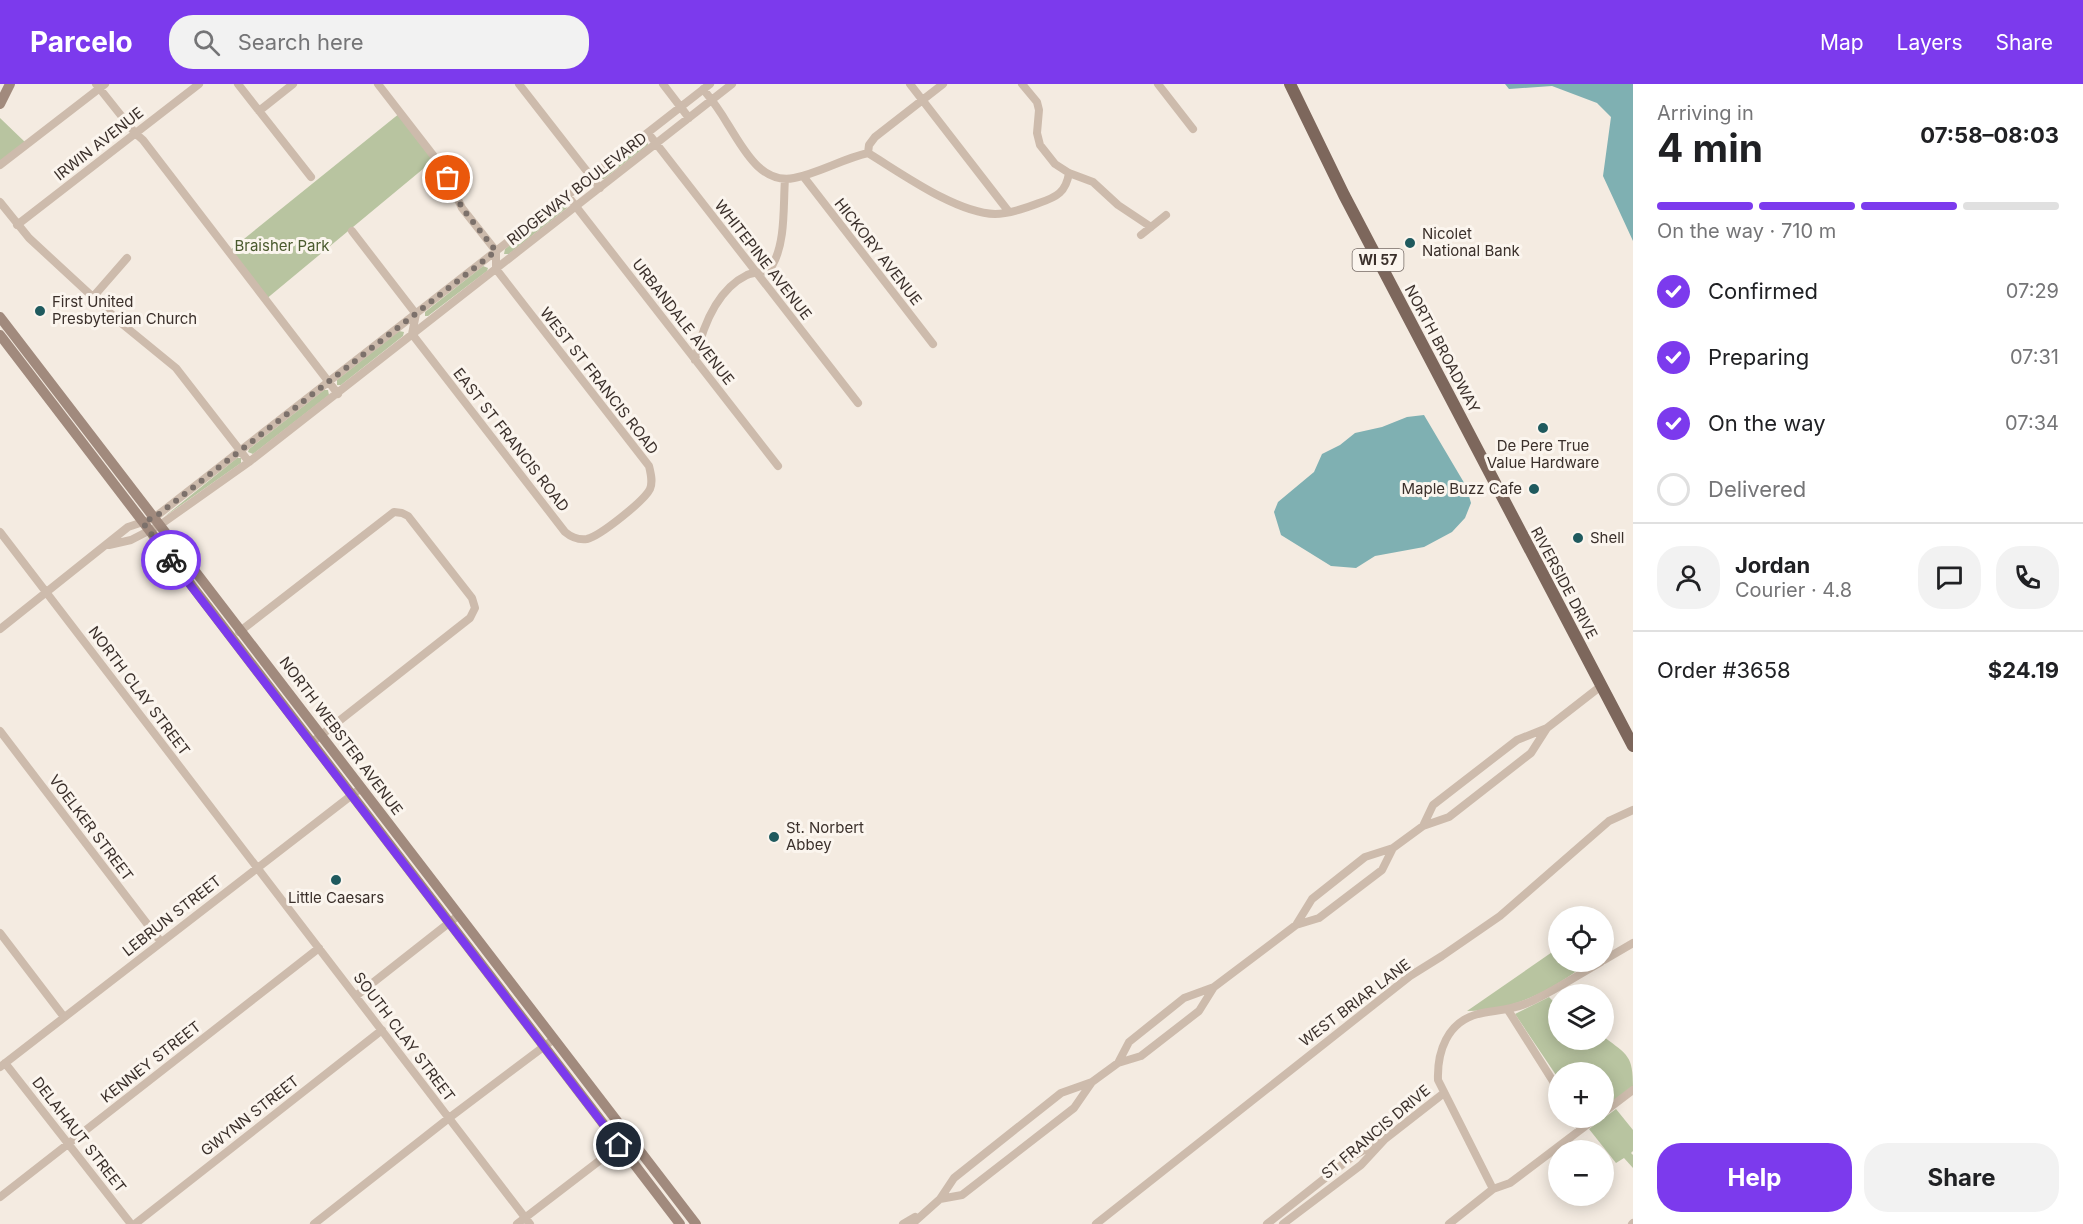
<!DOCTYPE html>
<html lang="en">
<head>
<meta charset="utf-8">
<style>
	:root { --surface:#fff; --page:#f2f2f2; --text:#202124; --muted:#757577; --line:#e0e0e0; --accent:#7c3aed }
	body { margin:0; font-family:Inter,sans-serif; background:var(--page); color:var(--text); height:100vh; display:flex; flex-direction:column; font-size:22px; white-space:nowrap }
	* { box-sizing:border-box; margin:0 }
	p { font-size:20px; color:var(--muted) }
	.icon { flex:none; width:33px; height:33px; fill:none; stroke:currentColor; stroke-width:2; stroke-linecap:round; stroke-linejoin:round }
	.map { position:relative; flex:1; overflow:hidden }
	.panel { display:flex; flex-direction:column; background:var(--surface); width:450px }
	.panel>* { flex:none }
	.controls { position:absolute; left:1548px; top:822px; display:grid; gap:12px }
	.controls a { display:grid; place-items:center; width:66px; height:66px; border-radius:50%; background:var(--surface); box-shadow:0 3px 15px #0003; font-size:30px }
	.pin { position:absolute; display:grid; place-items:center; width:51px; height:51px; color:#fff; margin:-26px; border:3px solid #fff; border-radius:50%; box-shadow:0 2px 6px #0007 }
	.courier { position:absolute; display:grid; place-items:center; width:60px; height:60px; margin:-30px; border:4px solid #7c3aed; border-radius:50%; background:#fff; color:#222; box-shadow:0 2px 8px #0007 }
	.summary em { font-style:normal; font-weight:700 }
	.summary div { display:flex; flex-direction:column-reverse }
	.summary { display:flex; align-items:center; justify-content:space-between; height:102px; padding:0 24px }
	h1 { font-size:39px; font-weight:700; line-height:45px }
	.bar { display:grid; grid-template-columns:repeat(4,1fr); gap:9px 6px; align-content:center; height:72px; padding:0 24px }
	.bar i { height:8px; border-radius:4px; background:var(--line) }
	.bar .current { background:var(--accent) }
	.bar p { grid-column:span 4 }
	.line { display:flex; align-items:center; gap:15px; padding:0 24px; border-top:2px solid var(--line) }
	.line div { flex:1 }
	.round { display:grid; place-items:center; flex:none; width:63px; height:63px; border-radius:24px; background:var(--page) }
	ol { padding:0 24px; list-style:none }
	li { display:flex; align-items:center; gap:18px; height:66px }
	li p { margin-inline-start:auto }
	li .icon { padding:6px; border-radius:50%; background:var(--accent); color:#fff; stroke-width:4 }
	li:last-child { color:var(--muted) }
	li i { width:33px; height:33px; border:3px solid var(--line); border-radius:50% }
	.primary-button { display:flex; gap:12px; margin-top:auto; padding:12px 24px }
	.primary-button a { flex:1; height:69px; border-radius:24px; background:var(--accent); color:#fff; font-size:24px; font-weight:700; line-height:69px; text-align:center }
	.primary-button a+a { background:var(--page); color:var(--text) }
	header { display:flex; align-items:center; gap:36px; box-sizing:border-box; height:84px; padding:0 30px; background:var(--accent); color:#fff }
	header strong { font-size:28px }
	nav { display:flex; gap:33px; margin-inline-start:auto; font-size:21px }
	.search { width:420px; height:54px; background:var(--page); display:flex; align-items:center; gap:15px; box-sizing:border-box; padding:0 21px; border-radius:24px; color:var(--muted); font-size:22px }
	main { display:flex; flex:1; min-height:0 }
	.map>svg:first-child { display:block }
	.green { fill:#b8c4a0 }
	.water { fill:#7fb0b2 }
	.lines { fill:none; stroke-linecap:round; stroke-linejoin:round }
	.minor { stroke:#cdbbac; stroke-width:8 }
	.secondary { stroke:#a18a7d; stroke-width:10 }
	.primary { stroke:#7d675c; stroke-width:12 }
	.done { stroke:#7c716b; stroke-width:6; stroke-dasharray:0 10.8 }
	.route { stroke:#7c3aed; stroke-width:8 }
	.poi-dot { fill:#1f5a5e; stroke:#fbf5ee; stroke-width:2 }
	.labels { text-anchor:middle; stroke-width:6; stroke-linejoin:round; paint-order:stroke }
	.shield { fill:#fbf5ee; stroke:#756b66; stroke-width:1.5 }
	.shield-label { font-size:14px; font-weight:bold; fill:#3b302b }
	.street-label { font-size:15px; fill:#3b302b; stroke:#fbf5ee }
	.poi-label { font-size:15px; fill:#3b302b; stroke:#fbf5ee; text-anchor:start }
	.park-label { font-size:15px; fill:#4a5a2e; stroke:#fbf5ee }
</style>
</head>
<body>
<header>
<strong>Parcelo</strong>
<div class="search"><svg class="icon" aria-label="search" viewBox="0 0 24 24"><circle cx="10" cy="10" r="6"/><path d="M15 15l6 6"/></svg>Search here</div>
<nav><a>Map</a><a>Layers</a><a>Share</a></nav>
</header>
<main>
<div class="map">
<svg width="1633" height="1140" viewBox="0 0 1633 1140">
	<rect width="100%" height="100%" fill="#f4ebe1"/>
	<path class="green" d="M 400,29 L 435,75 L 265,216 L 229,167 Z
		M 0,34 L 27,60 L 0,81 Z
		M 644,56 L 647,56 L 648,61 L 604,95 L 600,95 L 600,90 Z
		M 563,119 L 568,120 L 567,124 L 509,170 L 504,170 L 505,165 Z
		M 483,182 L 488,184 L 487,187 L 428,232 L 425,232 L 425,228 Z
		M 399,247 L 404,248 L 403,252 L 341,301 L 337,301 L 337,296 Z
		M 324,306 L 328,306 L 329,311 L 253,370 L 248,368 L 249,365 Z
		M 237,374 L 241,374 L 241,379 L 164,433 Z
		M 1558,864 L 1558,878 L 1575,878 L 1581,884 C 1545,910 1512,926 1467,927 Z
		M 1549,913 L 1558,922 L 1558,956 L 1604,956 L 1604,953 C 1628,971 1633,972 1633,1003 L 1604,1025 L 1604,988 L 1558,988 L 1558,994 L 1515,930 Z
		M 1616,1025 L 1633,1046 L 1633,1067 L 1631,1069 L 1633,1071 L 1633,1084 L 1624,1074 L 1616,1079 L 1589,1045 Z"/>
	<path class="water" d="M 1505,0 L 1633,0 L 1633,157 L 1603,92 L 1611,33 L 1597,19 L 1552,2 L 1509,5 Z
		M 1424,331 L 1466,402 L 1471,419 L 1465,434 L 1452,448 L 1424,463 L 1375,472 L 1356,484 L 1331,482 L 1281,451 L 1274,428 L 1278,418 L 1314,388 L 1322,370 L 1340,361 L 1355,349 L 1382,343 L 1407,333 Z"/>
	<g class="lines">
		<path class="minor" d="M 96,0 L 135,49 L 143,56 L 338,310
			M 238,0 L 311,93
			M 519,0 L 600,104
			M 663,0 L 689,34
			M 910,0 L 1009,128
			M 1022,0 L 1037,18 L 1039,26 L 1037,49 L 1040,61 L 1055,80 L 1069,89 L 1093,98 L 1118,121 L 1151,143
			M 1158,0 L 1193,45
			M 703,5 C 712,16 720,27 727,39 C 742,62 760,101 794,94 C 819,89 842,75 868,69 L 869,61 L 875,53 L 943,0
			M 259,27 L 293,0
			M 648,49 L 858,319
			M 868,69 C 901,89 956,129 995,130 C 1010,130 1026,124 1039,119 C 1057,113 1066,108 1069,89
			M 0,81 L 105,0
			M 803,92 L 933,260
			M 567,111 L 778,382
			M 0,118 L 29,154 L 121,239 L 176,284 L 249,378
			M 17,141 L 199,0
			M 352,147 L 416,230 L 412,250 L 565,448 C 571,453 579,456 587,455 C 600,452 644,417 650,405 C 653,398 651,390 649,382 L 496,185 L 496,167 L 462,124 L 443,84 L 378,0
			M 1141,151 L 1166,131
			M 93,213 L 127,174
			M 695,276 C 702,245 716,206 747,191 C 756,187 766,191 772,182 C 786,158 783,122 785,95
			M 0,448 L 530,1140
			M 109,461 L 131,456 L 160,441 L 249,378 L 732,0
			M 0,545 L 128,443 L 149,436 L 159,430 L 710,0
			M 239,548 L 394,428 L 402,429 L 408,432 L 472,514 L 475,524 L 470,534 L 311,659
			M 0,647 L 161,858
			M 1423,742 L 1433,721 L 1517,656 L 1547,644
			M 1296,841 L 1312,815 L 1365,773 L 1393,764
			M 0,849 L 64,933
			M 1604,876 L 1633,859
			M 356,912 L 459,831
			M 1508,926 L 1558,1005
			M 5,979 L 131,1140
			M 1118,979 L 1129,958 L 1184,914 L 1214,903
			M 0,983 L 361,704
			M 1604,1028 L 1633,1006
			M 1574,1034 L 1581,1045
			M 1493,1105 L 1438,996 C 1437,968 1447,938 1478,930 C 1496,926 1514,926 1532,917 C 1556,906 1578,891 1601,878
			M 0,1113 L 319,864
			M 940,1115 L 954,1094 L 1061,1009 L 1092,998
			M 135,1140 L 382,946
			M 314,1140 L 449,1034 L 554,955
			M 517,1140 L 629,1054
			M 903,1140 L 915,1133
			M 912,1140 L 940,1115 L 962,1111 L 1074,1024 L 1092,998 L 1118,979 L 1141,972 L 1199,927 L 1214,903 L 1296,841 L 1319,834 L 1382,786 L 1393,764 L 1423,742 L 1449,733 L 1531,669 L 1547,644 L 1601,602
			M 1096,1140 L 1410,892 L 1442,872 L 1500,832 L 1609,737 L 1633,726
			M 1267,1140 L 1353,1072 L 1378,1059
			M 1283,1140 L 1361,1081 L 1385,1055 L 1444,1009
			M 1449,1140 L 1493,1105 L 1510,1099 L 1596,1034
			M 1632,1140 L 1633,1139"/>
		<path class="secondary" d="M 0,20 L 10,0
			M 0,233 L 696,1140
			M 0,251 L 680,1140"/>
		<path class="primary" d="M 1290,0 L 1344,111 L 1633,662"/>
	</g>
	<g class="lines">
		<path class="done" d="M 171,476 L 143,439 L 159,430 L 496,167 L 462,124 L 448,94"/>
		<path class="route" d="M 171,476 L 619,1061"/>
	</g>
	<g class="poi-dot">
		<circle cx="1410" cy="159" r="6"/>
		<circle cx="40" cy="227" r="6"/>
		<circle cx="1543" cy="344" r="6"/>
		<circle cx="1534" cy="405" r="6"/>
		<circle cx="1578" cy="454" r="6"/>
		<circle cx="774" cy="753" r="6"/>
		<circle cx="336" cy="796" r="6"/>
	</g>
	<g class="labels">
		<rect class="shield" x="1352.5" y="165" width="51" height="22" rx="4.5"/>
		<g class="shield-label">
			<text x="1378" y="181">WI 57</text>
		</g>
		<g class="street-label">
			<text transform="translate(99 60) rotate(-38)" y="5">IRWIN AVENUE</text>
			<text transform="translate(577 105) rotate(-38)" y="5">RIDGEWAY BOULEVARD</text>
			<text transform="translate(878 168) rotate(52)" y="5">HICKORY AVENUE</text>
			<text transform="translate(763 176) rotate(52)" y="5">WHITEPINE AVENUE</text>
			<text transform="translate(683 238) rotate(52)" y="5">URBANDALE AVENUE</text>
			<text transform="translate(1442 265) rotate(62)" y="5">NORTH BROADWAY</text>
			<text transform="translate(599 297) rotate(52)" y="5">WEST ST FRANCIS ROAD</text>
			<text transform="translate(511 356) rotate(52)" y="5">EAST ST FRANCIS ROAD</text>
			<text transform="translate(1564 499) rotate(62)" y="5">RIVERSIDE DRIVE</text>
			<text transform="translate(139 607) rotate(53)" y="5">NORTH CLAY STREET</text>
			<text transform="translate(341 652) rotate(53)" y="5">NORTH WEBSTER AVENUE</text>
			<text transform="translate(91 744) rotate(53)" y="5">VOELKER STREET</text>
			<text transform="translate(172 832) rotate(-38)" y="5">LEBRUN STREET</text>
			<text transform="translate(1355 919) rotate(-37)" y="5">WEST BRIAR LANE</text>
			<text transform="translate(404 953) rotate(53)" y="5">SOUTH CLAY STREET</text>
			<text transform="translate(151 978) rotate(-38)" y="5">KENNEY STREET</text>
			<text transform="translate(250 1032) rotate(-38)" y="5">GWYNN STREET</text>
			<text transform="translate(1376 1048) rotate(-40)" y="5">ST FRANCIS DRIVE</text>
			<text transform="translate(79 1051) rotate(52)" y="5">DELAHAUT STREET</text>
		</g>
		<g class="poi-label">
			<text x="1422" y="155">Nicolet<tspan x="1422" dy="17">National Bank</tspan></text>
			<text x="52" y="223">First United<tspan x="52" dy="17">Presbyterian Church</tspan></text>
			<text x="1543" y="367" text-anchor="middle">De Pere True<tspan x="1543" dy="17">Value Hardware</tspan></text>
			<text x="1522" y="410" text-anchor="end">Maple Buzz Cafe</text>
			<text x="1590" y="459">Shell</text>
			<text x="786" y="749">St. Norbert<tspan x="786" dy="17">Abbey</tspan></text>
			<text x="336" y="819" text-anchor="middle">Little Caesars</text>
		</g>
		<g class="park-label">
			<text x="282" y="167">Braisher Park</text>
		</g>
	</g>
</svg>
<div class="controls">
<a><svg class="icon" aria-label="locate" viewBox="0 0 24 24"><circle cx="12" cy="12" r="6"/><path d="M12 2v4M12 18v4M2 12h4M18 12h4"/></svg></a>
<a><svg class="icon" aria-label="layers" viewBox="0 0 24 24"><path d="M12 4l9 5-9 5-9-5zM3 14l9 5 9-5"/></svg></a>
<a>+</a>
<a>−</a>
</div>
<div class="pin" style="left:448px;top:94px;background:#ea580c"><svg class="icon" aria-label="bag" viewBox="0 0 24 24"><path d="M5 8h14l-1 12H6zM9 8a3 3 0 0 1 6 0"/></svg></div>
<div class="pin" style="left:619px;top:1061px;background:#1f2937"><svg class="icon" aria-label="home" viewBox="0 0 24 24"><path d="M3 11l9-7 9 7M6 9v11h12V9"/></svg></div>
<div class="courier" style="left:171px;top:476px"><svg class="icon" aria-label="bike" viewBox="0 0 24 24"><circle cx="6" cy="16" r="4"/><circle cx="18" cy="16" r="4"/><path d="M6 16l4-8h5l3 8M10 8l3 8H6M13 5h3"/></svg></div>
</div>
<section class="panel">
<div class="summary"><div><h1>4 min</h1><p>Arriving in</p></div><em>07:58–08:03</em></div>
<div class="bar"><i class="current"></i><i class="current"></i><i class="current"></i><i></i><p>On the way · 710 m</p></div>
<ol>
<li><svg class="icon" aria-label="check" viewBox="0 0 24 24"><path d="M5 12l5 5 9-10"/></svg>Confirmed<p>07:29</p></li>
<li><svg class="icon" aria-label="check" viewBox="0 0 24 24"><path d="M5 12l5 5 9-10"/></svg>Preparing<p>07:31</p></li>
<li><svg class="icon" aria-label="check" viewBox="0 0 24 24"><path d="M5 12l5 5 9-10"/></svg>On the way<p>07:34</p></li>
<li><i></i>Delivered</li>
</ol>
<div class="line" style="height:108px"><a class="round"><svg class="icon" aria-label="person" viewBox="0 0 24 24"><circle cx="12" cy="8" r="4"/><path d="M4 21q1-7 8-7t8 7"/></svg></a><div><b>Jordan</b><p>Courier · 4.8</p></div><a class="round"><svg class="icon" aria-label="chat" viewBox="0 0 24 24"><path d="M4 5h16v11H9l-5 4z"/></svg></a><a class="round"><svg class="icon" aria-label="phone" viewBox="0 0 24 24"><path d="M5 4h4l2 5-3 2q2 4 5 5l2-3 5 2v4C11 20 4 13 5 4z"/></svg></a></div>
<div class="line" style="height:78px"><div>Order #3658</div><b>$24.19</b></div>
<div class="primary-button"><a>Help</a><a>Share</a></div>
</section>
</main>
</body>
</html>
